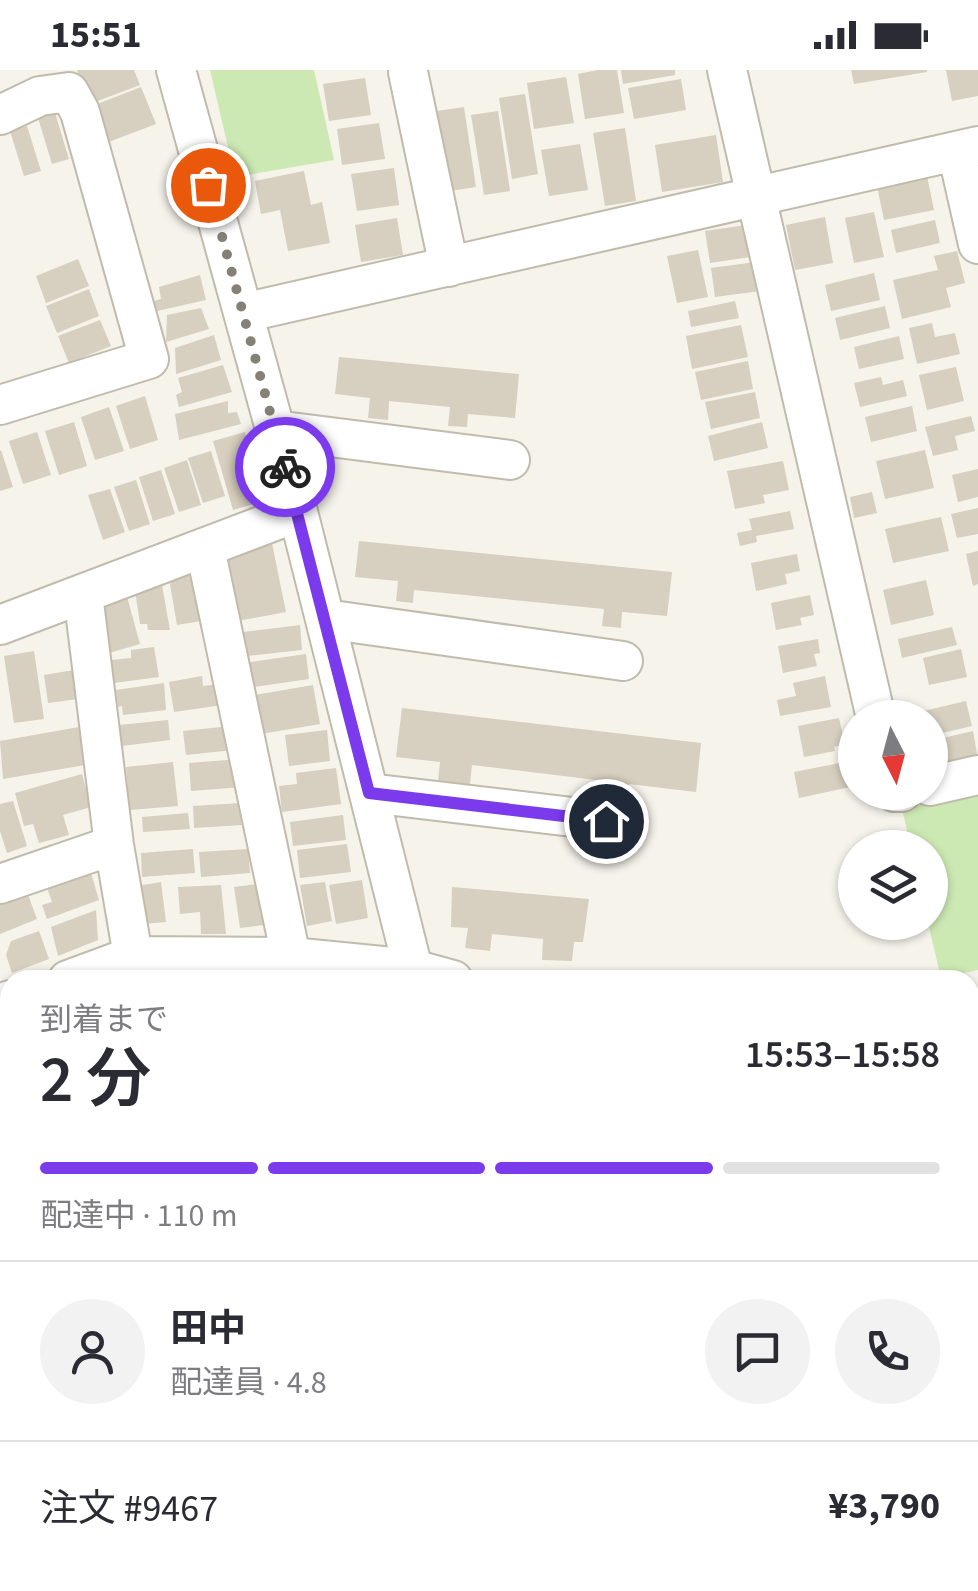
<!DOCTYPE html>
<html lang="ja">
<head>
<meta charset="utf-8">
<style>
	:root { --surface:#fff; --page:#f2f2f3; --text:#2b2b33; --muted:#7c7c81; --line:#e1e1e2; --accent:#7c3aed }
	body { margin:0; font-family:"Source Sans 3","Noto Sans JP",sans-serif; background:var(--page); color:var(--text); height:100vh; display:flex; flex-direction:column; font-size:38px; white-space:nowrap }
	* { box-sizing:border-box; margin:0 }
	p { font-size:32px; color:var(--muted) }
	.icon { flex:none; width:55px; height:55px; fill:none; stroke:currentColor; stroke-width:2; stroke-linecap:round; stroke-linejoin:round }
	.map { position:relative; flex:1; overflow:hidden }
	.details { position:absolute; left:0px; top:900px; width:980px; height:622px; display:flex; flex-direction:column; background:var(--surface); border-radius:30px 30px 0 0; box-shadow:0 2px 8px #0004 }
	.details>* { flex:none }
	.needle { width:65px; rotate:174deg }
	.tools { position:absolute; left:838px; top:630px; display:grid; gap:20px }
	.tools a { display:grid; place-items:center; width:110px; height:110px; border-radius:50%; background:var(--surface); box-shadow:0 2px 8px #0004; font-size:50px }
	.pin { position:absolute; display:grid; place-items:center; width:85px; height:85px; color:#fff; margin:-42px; border:5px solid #fff; border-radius:50%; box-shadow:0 2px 10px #0007 }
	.courier { position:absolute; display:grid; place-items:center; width:100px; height:100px; margin:-50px; border:8px solid #7c3aed; border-radius:50%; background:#fff; color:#222; box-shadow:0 2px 12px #0007 }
	.head em { font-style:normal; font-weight:600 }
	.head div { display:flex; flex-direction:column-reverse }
	.head { display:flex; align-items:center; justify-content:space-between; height:170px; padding:0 40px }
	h1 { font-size:65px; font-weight:600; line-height:75px }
	.bar { display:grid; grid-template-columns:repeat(4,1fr); gap:15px 10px; align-content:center; height:120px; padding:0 40px }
	.bar i { height:12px; border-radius:8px; background:var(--line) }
	.bar .on { background:var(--accent) }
	.bar p { grid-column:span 4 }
	.line { display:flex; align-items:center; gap:25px; padding:0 40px; border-top:2px solid var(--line) }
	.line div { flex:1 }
	.round { display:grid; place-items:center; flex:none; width:105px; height:105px; border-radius:52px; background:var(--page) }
	.status { display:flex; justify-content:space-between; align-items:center; height:70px; padding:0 50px; background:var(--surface); direction:ltr }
	.status svg { height:28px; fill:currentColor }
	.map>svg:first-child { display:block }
	.green { fill:#cde9b3 }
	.building { fill:#d7cfbf }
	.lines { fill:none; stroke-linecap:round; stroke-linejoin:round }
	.minor-casing { stroke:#c1bbac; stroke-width:42 }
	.path { stroke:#c3b89d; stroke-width:6; stroke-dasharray:5 5; stroke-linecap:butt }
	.minor { stroke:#fff; stroke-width:38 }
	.done { stroke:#868176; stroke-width:10; stroke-dasharray:0 18 }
	.route { stroke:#7c3aed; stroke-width:12 }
</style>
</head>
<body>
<div class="status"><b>15:51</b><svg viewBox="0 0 49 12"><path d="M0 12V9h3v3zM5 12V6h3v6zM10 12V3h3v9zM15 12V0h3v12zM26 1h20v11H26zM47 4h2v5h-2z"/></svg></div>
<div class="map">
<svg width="978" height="1521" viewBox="0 0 978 1521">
	<rect width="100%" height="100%" fill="#f5f3ea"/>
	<path class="green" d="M 210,0 L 314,0 L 334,90 L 235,107 Z
		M 978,720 L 978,900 L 941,908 L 928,853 L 930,778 L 911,777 L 901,735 Z"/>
	<path class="building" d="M 77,0 L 134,0 L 140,15 L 90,34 Z
		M 598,0 L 617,0 L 624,43 L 585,49 L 578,4 Z
		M 621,0 L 675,0 L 675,5 L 623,14 Z
		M 851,0 L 927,0 L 927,2 L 854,14 Z
		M 946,0 L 978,0 L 978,26 L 952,31 Z
		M 566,7 L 574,53 L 534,59 L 527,13 Z
		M 365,8 L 371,45 L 329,51 L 323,14 Z
		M 681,9 L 686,40 L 634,49 L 628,18 Z
		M 141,17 L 156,54 L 106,73 L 92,36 Z
		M 525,24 L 538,104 L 512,109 L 499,28 Z
		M 464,37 L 476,117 L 450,121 L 437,41 Z
		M 498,41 L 510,121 L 484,125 L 471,45 Z
		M 55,43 L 69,89 L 52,94 L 38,48 Z
		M 379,53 L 385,89 L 342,95 L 337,59 Z
		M 27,56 L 41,101 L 24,106 L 10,61 Z
		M 625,58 L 636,131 L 605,136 L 593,63 Z
		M 716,65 L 723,112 L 662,122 L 655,75 Z
		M 580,74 L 588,120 L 549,126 L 541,80 Z
		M 394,98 L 399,135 L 357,141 L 351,104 Z
		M 304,101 L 311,135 L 322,132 L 330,173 L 288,181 L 280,140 L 261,144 L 255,111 Z
		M 927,106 L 934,140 L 884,150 L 877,116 Z
		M 874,142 L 884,187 L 854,193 L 845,148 Z
		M 825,147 L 833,193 L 795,200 L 786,155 Z
		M 397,148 L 403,185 L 361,192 L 355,155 Z
		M 935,150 L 940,173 L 896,183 L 891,160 Z
		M 753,154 L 757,186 L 710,193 L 705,161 Z
		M 698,180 L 708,227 L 677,233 L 667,186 Z
		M 957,181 L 965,213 L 946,218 L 951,237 L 902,249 L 893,210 L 938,200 L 934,186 Z
		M 78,189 L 89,216 L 46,233 L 36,206 Z
		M 756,192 L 760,221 L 715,227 L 711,198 Z
		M 874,203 L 880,230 L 831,241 L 825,215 Z
		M 200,205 L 206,230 L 157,241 L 154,231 L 161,229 L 159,217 Z
		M 89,219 L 99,246 L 57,263 L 46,236 Z
		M 735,231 L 739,248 L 691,257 L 688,241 Z
		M 885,236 L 890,258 L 840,270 L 835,248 Z
		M 201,238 L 209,259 L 166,272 L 167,245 Z
		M 100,250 L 111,276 L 69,293 L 58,266 Z
		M 932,253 L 935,267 L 955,263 L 960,284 L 917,294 L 909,258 Z
		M 741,255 L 748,287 L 692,299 L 686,266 Z
		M 214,265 L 221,290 L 176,304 L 175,278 Z
		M 899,266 L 904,289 L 859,299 L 854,277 Z
		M 339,287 L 519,304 L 515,348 L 468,344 L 467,357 L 448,356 L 450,337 L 389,331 L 388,350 L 368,348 L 370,328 L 335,324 Z
		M 748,291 L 753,319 L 701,330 L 695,302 Z
		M 223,295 L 232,322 L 179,337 L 176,325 L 182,322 L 178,308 Z
		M 956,297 L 964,331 L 927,340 L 919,305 Z
		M 881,307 L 883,315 L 903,310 L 907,326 L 860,337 L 854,313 Z
		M 755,322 L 760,348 L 711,359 L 705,332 Z
		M 145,326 L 158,370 L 130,379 L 116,336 Z
		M 228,331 L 228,343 L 237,342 L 241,354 L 179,370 L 175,344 Z
		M 912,336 L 917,361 L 871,372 L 865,347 Z
		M 109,337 L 124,381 L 95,390 L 81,347 Z
		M 971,346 L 975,361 L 955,366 L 958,380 L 933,386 L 925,357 Z
		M 74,352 L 87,396 L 59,405 L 45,361 Z
		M 762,352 L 768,378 L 714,391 L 708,366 Z
		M 37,362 L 51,405 L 23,414 L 9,371 Z
		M 245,362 L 264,431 L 233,440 L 213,371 Z
		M 1,380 L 13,417 L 0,421 L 0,381 Z
		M 925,380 L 934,418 L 885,429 L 876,391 Z
		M 211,381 L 225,426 L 203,433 L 188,388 Z
		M 187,390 L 201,435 L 179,442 L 164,398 Z
		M 783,391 L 789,420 L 763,425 L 765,433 L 735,439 L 727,401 Z
		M 978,399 L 978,427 L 958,432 L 952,405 Z
		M 161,400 L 175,444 L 153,451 L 139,407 Z
		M 136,410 L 150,454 L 129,461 L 114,417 Z
		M 110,419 L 125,462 L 103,470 L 88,425 Z
		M 872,422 L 877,443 L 854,448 L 850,427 Z
		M 978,438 L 978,464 L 957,468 L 951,444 Z
		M 790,441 L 794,459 L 756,466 L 757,472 L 740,476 L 737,463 L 752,460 L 749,449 Z
		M 941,447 L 949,481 L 893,493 L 885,459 Z
		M 359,471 L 672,502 L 667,546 L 622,542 L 621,558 L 602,556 L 604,539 L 414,520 L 413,533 L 396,531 L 398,511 L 355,507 Z
		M 272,473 L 286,542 L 232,552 L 219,484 Z
		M 978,481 L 978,514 L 973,516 L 966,484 Z
		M 797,484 L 800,501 L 785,504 L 787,514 L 756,521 L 751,493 Z
		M 190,505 L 201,551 L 177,555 L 170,514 L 175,508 Z
		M 926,510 L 934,545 L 891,555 L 883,520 Z
		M 162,515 L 170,560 L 148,560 L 147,554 L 140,554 L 135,520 Z
		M 126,523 L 140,574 L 109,583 L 97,540 L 105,528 Z
		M 810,525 L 814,545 L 800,548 L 802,555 L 776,560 L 771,533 Z
		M 300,555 L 302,580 L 246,586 L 243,562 Z
		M 952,557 L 957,575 L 902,588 L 898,569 Z
		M 818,569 L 820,583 L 814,584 L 817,596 L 783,603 L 778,576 Z
		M 154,577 L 159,607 L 114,613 L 111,590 L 131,588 L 131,580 Z
		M 961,579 L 967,607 L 929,615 L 923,588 Z
		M 34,581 L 44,649 L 14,653 L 4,586 Z
		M 306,584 L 309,609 L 247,618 L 244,593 Z
		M 74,600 L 78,629 L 48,633 L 44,605 Z
		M 202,606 L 203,616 L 219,614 L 223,635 L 174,642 L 169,612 Z
		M 825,606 L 831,637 L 780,646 L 777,630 L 796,626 L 793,613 Z
		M 164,613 L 166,640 L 123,645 L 122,636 L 118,637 L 116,620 Z
		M 313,615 L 320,654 L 261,664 L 255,625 Z
		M 966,631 L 972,656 L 930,666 L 930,648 L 912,648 L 911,644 Z
		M 402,638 L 701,673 L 696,722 L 629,714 L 626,732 L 595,728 L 596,710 L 472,695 L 470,714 L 438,711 L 440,692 L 396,687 Z
		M 839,648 L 845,674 L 834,677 L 835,681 L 804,687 L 798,656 Z
		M 168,650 L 170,670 L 122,676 L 119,655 Z
		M 230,656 L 233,680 L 186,685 L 183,661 Z
		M 79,657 L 85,695 L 3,709 L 0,671 Z
		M 327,660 L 330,691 L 289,696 L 285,665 Z
		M 973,661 L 978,689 L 930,700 L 930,671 Z
		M 240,689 L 242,717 L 191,721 L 189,693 Z
		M 850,691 L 855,716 L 799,728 L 794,702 Z
		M 173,692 L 178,736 L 130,740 L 126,697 Z
		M 336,698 L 341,734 L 282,742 L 279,716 L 297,714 L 296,703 Z
		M 82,704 L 91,737 L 63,745 L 69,765 L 39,773 L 33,754 L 24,756 L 15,723 Z
		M 13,731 L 27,776 L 7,783 L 0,761 L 0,734 Z
		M 240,733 L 242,755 L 194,758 L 193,736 Z
		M 188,743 L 190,759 L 143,762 L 142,747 Z
		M 343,745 L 346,770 L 293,776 L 290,752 Z
		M 347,774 L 351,802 L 300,808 L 297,780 Z
		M 193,779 L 195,803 L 142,807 L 141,783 Z
		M 248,779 L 250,803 L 201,807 L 199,782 Z
		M 90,800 L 99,830 L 47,849 L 42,835 L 52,832 L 46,815 Z
		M 362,810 L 368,848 L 336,854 L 329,815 Z
		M 161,812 L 166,852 L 142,854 L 137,816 Z
		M 325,812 L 332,851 L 307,856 L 300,815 Z
		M 257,814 L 264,855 L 240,858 L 234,817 Z
		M 221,815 L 226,864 L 201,864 L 200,842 L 180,844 L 178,817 Z
		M 452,817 L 589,829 L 583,872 L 574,872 L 572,891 L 542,890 L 543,869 L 492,864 L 490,881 L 465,878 L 468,858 L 451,857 Z
		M 27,822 L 37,849 L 0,864 L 0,833 Z
		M 96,840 L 98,870 L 58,886 L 51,857 Z
		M 39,861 L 49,889 L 12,903 L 6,885 L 11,871 Z
		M 2,1088 L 10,1088 L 10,1130 L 3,1129 Z
		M 970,1136 L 978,1139 L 978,1163 L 970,1183 Z
		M 10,1353 L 10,1395 L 0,1400 L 0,1358 Z
		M 975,1397 L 978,1399 L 978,1454 L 970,1464 L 970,1402 Z
		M 10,1433 L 10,1512 L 103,1512 L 85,1521 L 0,1521 L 0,1438 Z
		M 480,1512 L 516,1512 L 513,1521 L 477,1521 Z
		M 537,1512 L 594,1512 L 590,1521 L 559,1521 Z
		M 829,1512 L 858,1512 L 869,1521 L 822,1521 Z"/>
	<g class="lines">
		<defs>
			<path id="minor" d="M 176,0 L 298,442 L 413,899
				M 727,0 L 876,648
				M 408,2 L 449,197
				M 0,45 L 40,26 L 69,22 L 80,42 L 149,289 L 0,335
				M 957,81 L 978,174
				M 243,243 L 978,76
				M 275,360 L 510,390
				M 205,478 L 291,887
				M 83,524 L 114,775 L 133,886
				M 325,549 L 623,591
				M 0,555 L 298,442
				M 930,716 L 978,705
				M 894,722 L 902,722
				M 369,723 L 606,751
				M 0,814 L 114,775
				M 68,910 L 133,886 L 291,887 L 413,899 L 453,910
				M 0,934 L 10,930
				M 970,1082 L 978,1085
				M 970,1282 L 978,1275
				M 325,1521 L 343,1514 L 364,1521
				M 620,1521 L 627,1512
				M 779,1521 L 786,1512
				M 964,1521 L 978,1506"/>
		</defs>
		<use href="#minor" class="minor-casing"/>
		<path class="path" d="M 0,1147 L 10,1159"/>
		<use href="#minor" class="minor"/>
	</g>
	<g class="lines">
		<path class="done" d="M 208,115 L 285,397"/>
		<path class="route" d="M 285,397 L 369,723 L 606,751"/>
	</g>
</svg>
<div class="tools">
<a><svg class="needle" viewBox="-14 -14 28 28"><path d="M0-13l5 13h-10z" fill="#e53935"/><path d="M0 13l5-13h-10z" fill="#7c7c81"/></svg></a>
<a><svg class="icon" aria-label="layers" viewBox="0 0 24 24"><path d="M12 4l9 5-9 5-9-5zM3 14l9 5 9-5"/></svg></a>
</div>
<div class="pin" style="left:208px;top:115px;background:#ea580c"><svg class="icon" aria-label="bag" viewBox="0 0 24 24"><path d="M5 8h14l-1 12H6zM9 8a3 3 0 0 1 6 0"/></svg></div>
<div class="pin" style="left:606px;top:751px;background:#1f2937"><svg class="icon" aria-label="home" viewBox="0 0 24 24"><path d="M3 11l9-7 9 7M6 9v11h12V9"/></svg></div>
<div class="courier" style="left:285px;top:397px"><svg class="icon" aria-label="bike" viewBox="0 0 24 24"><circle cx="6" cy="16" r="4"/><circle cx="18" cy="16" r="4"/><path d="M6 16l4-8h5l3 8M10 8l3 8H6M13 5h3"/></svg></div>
<section class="details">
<div class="head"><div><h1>2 分</h1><p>到着まで</p></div><em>15:53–15:58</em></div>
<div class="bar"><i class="on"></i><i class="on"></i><i class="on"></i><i></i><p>配達中 · 110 m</p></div>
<div class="line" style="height:180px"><a class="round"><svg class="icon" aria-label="person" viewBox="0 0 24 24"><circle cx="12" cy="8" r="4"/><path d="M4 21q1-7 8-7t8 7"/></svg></a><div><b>田中</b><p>配達員 · 4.8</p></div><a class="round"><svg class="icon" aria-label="chat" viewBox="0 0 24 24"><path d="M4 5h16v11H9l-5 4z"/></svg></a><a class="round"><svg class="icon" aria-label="phone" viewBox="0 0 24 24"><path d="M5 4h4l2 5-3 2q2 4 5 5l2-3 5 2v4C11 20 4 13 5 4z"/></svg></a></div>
<div class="line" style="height:130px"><div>注文 #9467</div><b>¥3,790</b></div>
</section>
</div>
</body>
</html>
